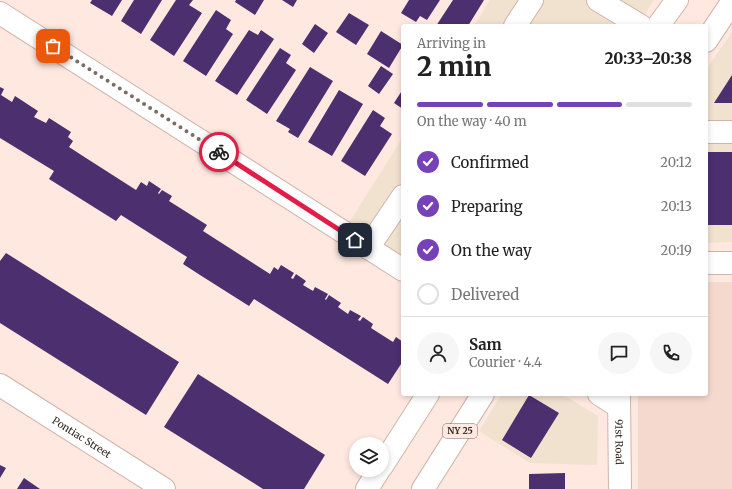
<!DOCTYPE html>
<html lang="en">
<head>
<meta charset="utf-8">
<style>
	:root { --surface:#fff; --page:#f6f6f6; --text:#222; --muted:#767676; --line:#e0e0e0; --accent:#7741b8 }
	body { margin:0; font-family:Merriweather,serif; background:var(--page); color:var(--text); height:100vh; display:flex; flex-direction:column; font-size:15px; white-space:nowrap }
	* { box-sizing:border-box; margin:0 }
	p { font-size:13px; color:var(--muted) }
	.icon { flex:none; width:22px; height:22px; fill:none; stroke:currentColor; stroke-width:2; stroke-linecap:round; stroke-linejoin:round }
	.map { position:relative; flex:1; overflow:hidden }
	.details { position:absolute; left:401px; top:24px; width:307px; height:372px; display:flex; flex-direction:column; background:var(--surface); border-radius:4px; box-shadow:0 2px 6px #0003 }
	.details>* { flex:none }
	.fabs { position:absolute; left:349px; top:437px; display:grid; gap:8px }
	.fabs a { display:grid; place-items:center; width:40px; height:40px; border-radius:50%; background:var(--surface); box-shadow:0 2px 6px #0003; font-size:20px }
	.pin { position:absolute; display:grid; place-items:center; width:34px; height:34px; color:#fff; margin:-17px; border-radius:8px; box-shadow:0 2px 6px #0006 }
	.courier { position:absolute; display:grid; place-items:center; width:40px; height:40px; margin:-20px; border:3px solid #e11d48; border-radius:50%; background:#fff; color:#222; box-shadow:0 1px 5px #0007 }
	.summary em { font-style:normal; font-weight:800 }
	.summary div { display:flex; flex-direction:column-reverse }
	.summary { display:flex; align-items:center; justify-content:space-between; height:68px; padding:0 16px }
	h1 { font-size:26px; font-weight:800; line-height:30px }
	.bar { display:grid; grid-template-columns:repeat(4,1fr); gap:6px 4px; align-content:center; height:48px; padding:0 16px }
	.bar i { height:5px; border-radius:3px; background:var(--line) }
	.bar .selected { background:var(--accent) }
	.bar p { grid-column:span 4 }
	.line { display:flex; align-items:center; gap:10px; padding:0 16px; border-top:1px solid var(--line) }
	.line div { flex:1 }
	.round { display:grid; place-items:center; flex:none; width:42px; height:42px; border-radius:21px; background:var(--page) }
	ol { padding:0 16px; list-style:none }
	li { display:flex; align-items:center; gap:12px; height:44px }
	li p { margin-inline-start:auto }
	li .icon { padding:4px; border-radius:50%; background:var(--accent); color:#fff; stroke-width:4 }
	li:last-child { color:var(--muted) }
	li i { width:22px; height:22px; border:2px solid var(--line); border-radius:50% }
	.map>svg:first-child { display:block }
	.commercial { fill:#f1e1cf }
	.built { fill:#f5d9ce }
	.building { fill:#4c2f6e }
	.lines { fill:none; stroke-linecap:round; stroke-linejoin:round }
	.minor-casing { stroke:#cfb4aa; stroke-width:24 }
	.major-casing { stroke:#cfb4aa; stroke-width:24 }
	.minor { stroke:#fff; stroke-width:22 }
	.major { stroke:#fff; stroke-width:22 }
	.done { stroke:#7b6c66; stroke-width:4; stroke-dasharray:0 7.2 }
	.route { stroke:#e11d48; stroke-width:5 }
	.labels { text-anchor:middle; stroke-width:4; stroke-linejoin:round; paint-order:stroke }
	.shield { fill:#ffe8e0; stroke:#71625d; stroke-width:1 }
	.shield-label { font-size:9px; font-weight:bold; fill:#342925 }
	.street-label { font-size:10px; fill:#342925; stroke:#ffe8e0 }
</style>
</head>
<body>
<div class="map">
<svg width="732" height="489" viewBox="0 0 732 489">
	<rect width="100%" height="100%" fill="#ffe8e0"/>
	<path class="commercial" d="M 490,0 L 654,0 L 637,26 L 474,26 Z
		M 732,32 L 732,242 L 706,243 L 706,70 Z
		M 403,137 L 403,259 L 347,226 Z
		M 502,394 L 562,394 L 598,416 L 597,465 L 530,463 L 479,431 Z"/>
	<path class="built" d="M 706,282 L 732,282 L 732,489 L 638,489 L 638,394 L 706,394 Z"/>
	<path class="building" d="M 92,0 L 122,0 L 112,16 L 90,3 Z
		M 134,0 L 162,0 L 141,34 L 121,21 Z
		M 176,0 L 193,0 L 189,5 L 202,13 L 174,56 L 150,40 Z
		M 236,0 L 264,0 L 255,15 L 235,2 Z
		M 282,0 L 297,0 L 293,7 Z
		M 409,0 L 440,0 L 427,20 L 420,16 L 416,22 L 401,13 Z
		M 453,0 L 484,0 L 468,26 L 436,26 Z
		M 216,10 L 231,20 L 226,29 L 233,34 L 206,76 L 183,61 Z
		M 349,13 L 369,25 L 356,45 L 336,32 Z
		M 315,24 L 328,33 L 314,53 L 302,44 Z
		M 249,30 L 258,35 L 261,30 L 274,39 L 237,95 L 215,81 Z
		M 381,31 L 403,45 L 389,68 L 367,54 Z
		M 280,48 L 291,55 L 286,63 L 296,70 L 267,114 L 246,100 Z
		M 381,66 L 393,74 L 379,94 L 368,86 Z
		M 310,67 L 333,81 L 298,138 L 288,132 L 290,129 L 276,121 Z
		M 732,75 L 732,103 L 714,103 Z
		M 0,87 L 4,89 L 1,95 L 12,102 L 15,96 L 38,111 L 34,117 L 46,123 L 49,118 L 71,132 L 68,137 L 73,141 L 69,147 L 86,158 L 136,190 L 141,182 L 147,186 L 149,181 L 161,189 L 158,193 L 159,194 L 162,190 L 172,196 L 169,201 L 207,225 L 203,231 L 270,274 L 274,267 L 278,270 L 281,265 L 294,273 L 291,278 L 293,279 L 296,274 L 306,281 L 303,285 L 313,291 L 315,287 L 328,294 L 325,299 L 326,300 L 329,295 L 341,303 L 338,307 L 348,314 L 350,310 L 361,316 L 358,320 L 360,321 L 363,317 L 373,324 L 371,328 L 393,342 L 396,337 L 403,342 L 403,361 L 388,384 L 254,299 L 249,306 L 200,275 L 183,264 L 187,257 L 121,215 L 116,221 L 49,179 L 54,171 L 0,138 Z
		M 403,89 L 403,109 L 394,103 Z
		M 339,90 L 363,104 L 332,156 L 308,142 Z
		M 373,110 L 385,118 L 380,126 L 392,134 L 365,176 L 341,161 Z
		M 706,152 L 732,152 L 732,225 L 706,225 Z
		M 6,253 L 179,362 L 146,415 L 0,323 L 0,261 Z
		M 198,374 L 325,455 L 304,489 L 263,489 L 164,427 Z
		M 529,395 L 559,413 L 531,458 L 502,440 Z
		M 0,465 L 6,468 L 0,478 Z
		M 565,473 L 565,489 L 529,489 L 529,474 Z
		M 24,478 L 40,489 L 17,489 Z"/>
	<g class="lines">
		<defs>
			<g id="minor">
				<path d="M 598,0 L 641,26"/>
				<path d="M 0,13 L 403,270"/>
				<path d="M 515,26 L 532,0"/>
				<path d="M 706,132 L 732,132"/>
				<path d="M 368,248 L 403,196"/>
				<path d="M 706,263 L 732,263"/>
				<path id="s1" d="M 0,385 L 164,489"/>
				<path d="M 599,394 L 619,407"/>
				<path id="s2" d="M 619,394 L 620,489"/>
			</g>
			<path id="major" d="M 658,26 L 677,0
				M 706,41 L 732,2
				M 382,466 L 428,394
				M 367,489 L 379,470
				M 423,489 L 483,394"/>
		</defs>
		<use href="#minor" class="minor-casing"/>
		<use href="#major" class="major-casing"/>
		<use href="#minor" class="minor"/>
		<use href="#major" class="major"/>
	</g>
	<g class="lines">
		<path class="done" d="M 53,46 L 219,152"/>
		<path class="route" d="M 219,152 L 355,240"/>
	</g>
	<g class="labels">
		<rect class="shield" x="443" y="424" width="34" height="14" rx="3"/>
		<g class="shield-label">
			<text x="460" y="434">NY 25</text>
		</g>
		<g class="street-label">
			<text dy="4" stroke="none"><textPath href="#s1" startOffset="97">Pontiac Street</textPath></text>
			<text dy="4" stroke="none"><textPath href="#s2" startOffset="48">91st Road</textPath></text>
		</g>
	</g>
</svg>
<div class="fabs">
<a><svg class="icon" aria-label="layers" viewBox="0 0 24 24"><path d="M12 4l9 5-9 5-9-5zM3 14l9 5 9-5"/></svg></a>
</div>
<div class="pin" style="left:53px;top:46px;background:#ea580c"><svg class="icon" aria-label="bag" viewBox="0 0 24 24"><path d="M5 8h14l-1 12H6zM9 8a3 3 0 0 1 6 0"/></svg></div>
<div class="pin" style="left:355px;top:240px;background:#1f2937"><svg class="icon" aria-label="home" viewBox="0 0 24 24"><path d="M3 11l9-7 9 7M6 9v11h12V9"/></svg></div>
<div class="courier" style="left:219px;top:152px"><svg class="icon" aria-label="bike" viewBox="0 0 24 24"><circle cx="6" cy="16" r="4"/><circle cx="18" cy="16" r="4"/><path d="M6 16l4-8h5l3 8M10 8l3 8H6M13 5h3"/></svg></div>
<section class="details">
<div class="summary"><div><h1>2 min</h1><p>Arriving in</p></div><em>20:33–20:38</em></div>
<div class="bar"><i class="selected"></i><i class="selected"></i><i class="selected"></i><i></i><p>On the way · 40 m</p></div>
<ol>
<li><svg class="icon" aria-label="check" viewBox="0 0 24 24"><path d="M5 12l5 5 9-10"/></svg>Confirmed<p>20:12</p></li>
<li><svg class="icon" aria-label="check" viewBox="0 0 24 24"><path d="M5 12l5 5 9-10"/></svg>Preparing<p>20:13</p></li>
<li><svg class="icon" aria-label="check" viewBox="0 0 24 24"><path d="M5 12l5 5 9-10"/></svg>On the way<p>20:19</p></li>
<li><i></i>Delivered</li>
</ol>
<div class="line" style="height:72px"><a class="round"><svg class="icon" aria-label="person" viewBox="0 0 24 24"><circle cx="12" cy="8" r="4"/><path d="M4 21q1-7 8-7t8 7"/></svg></a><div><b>Sam</b><p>Courier · 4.4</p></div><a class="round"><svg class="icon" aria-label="chat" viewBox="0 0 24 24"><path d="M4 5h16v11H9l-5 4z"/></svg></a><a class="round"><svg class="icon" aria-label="phone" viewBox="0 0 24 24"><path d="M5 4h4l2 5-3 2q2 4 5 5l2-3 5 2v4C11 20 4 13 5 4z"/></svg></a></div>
</section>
</div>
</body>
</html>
